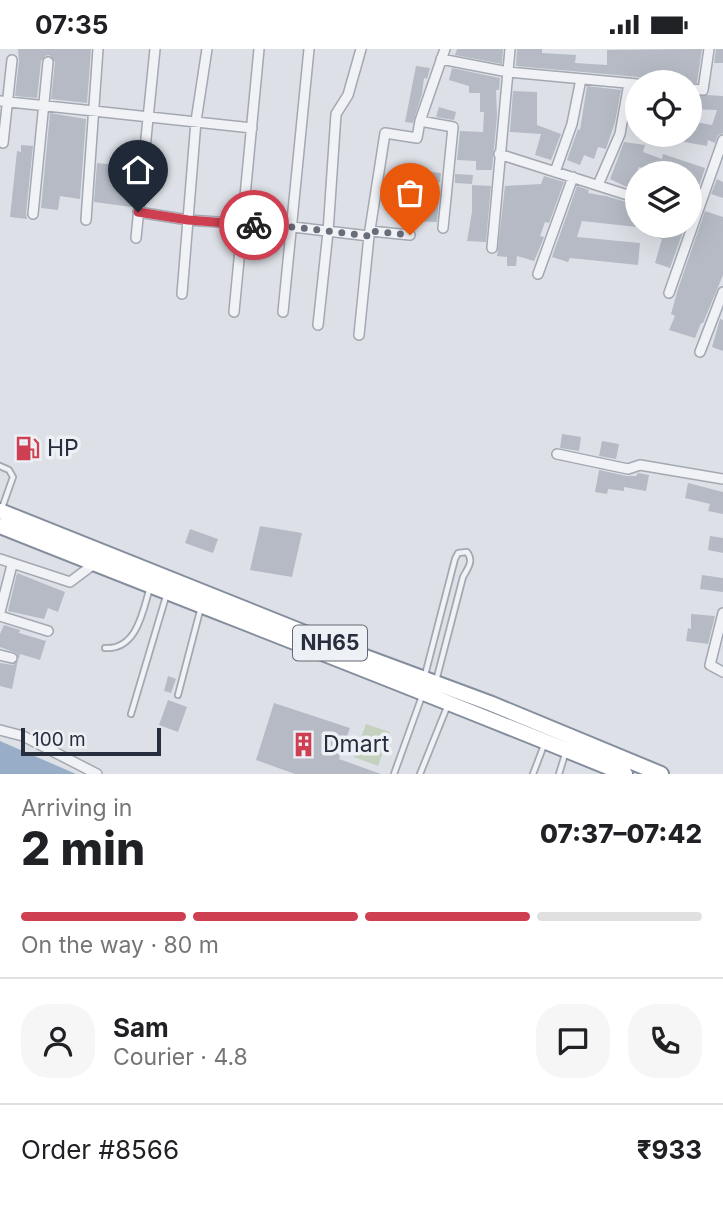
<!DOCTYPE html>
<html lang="en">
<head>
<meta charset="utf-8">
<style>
	:root { --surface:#fff; --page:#f6f6f6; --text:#202124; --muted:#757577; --line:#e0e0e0; --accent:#ce4051 }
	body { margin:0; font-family:Inter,sans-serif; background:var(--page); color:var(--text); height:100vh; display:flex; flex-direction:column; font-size:26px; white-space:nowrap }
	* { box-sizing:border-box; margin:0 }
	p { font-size:23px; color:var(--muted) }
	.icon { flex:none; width:38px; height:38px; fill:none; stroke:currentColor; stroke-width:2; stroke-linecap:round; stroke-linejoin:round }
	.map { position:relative; height:725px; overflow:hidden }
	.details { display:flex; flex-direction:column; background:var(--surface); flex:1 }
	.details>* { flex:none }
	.controls { position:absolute; left:625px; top:21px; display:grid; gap:14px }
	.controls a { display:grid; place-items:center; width:77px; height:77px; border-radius:50%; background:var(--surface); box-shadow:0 7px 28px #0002; font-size:35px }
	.scale { position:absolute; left:21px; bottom:18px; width:140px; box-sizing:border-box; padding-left:7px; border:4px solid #272e3e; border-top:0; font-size:19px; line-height:24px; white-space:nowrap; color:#272e3e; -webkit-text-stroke:5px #edf0f5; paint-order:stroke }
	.pin { position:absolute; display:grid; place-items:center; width:60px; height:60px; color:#fff; margin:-72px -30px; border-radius:50% 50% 50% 0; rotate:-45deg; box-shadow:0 0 7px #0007 }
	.pin .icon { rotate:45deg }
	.courier { position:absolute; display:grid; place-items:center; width:70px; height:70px; margin:-35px; border:5px solid #ce4051; border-radius:50%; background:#fff; color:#222; box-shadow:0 2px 9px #0007 }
	.head em { font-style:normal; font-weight:800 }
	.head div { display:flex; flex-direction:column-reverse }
	.head { display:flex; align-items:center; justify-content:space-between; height:119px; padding:0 21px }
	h1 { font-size:46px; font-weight:800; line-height:52px }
	.bar { display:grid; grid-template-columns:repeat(4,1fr); gap:10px 7px; align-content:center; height:84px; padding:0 21px }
	.bar i { height:9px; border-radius:5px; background:var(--line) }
	.bar .current { background:var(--accent) }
	.bar p { grid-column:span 4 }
	.line { display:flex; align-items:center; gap:18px; padding:0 21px; border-top:2px solid var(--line) }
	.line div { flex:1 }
	.round { display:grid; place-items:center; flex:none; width:74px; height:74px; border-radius:28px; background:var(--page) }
	.status { display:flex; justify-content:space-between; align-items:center; height:49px; padding:0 35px; background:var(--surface); direction:ltr }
	.status svg { height:19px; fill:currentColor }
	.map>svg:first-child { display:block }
	.green { fill:#c3d1be }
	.water { fill:#98aec8 }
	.building { fill:#b5bac4 }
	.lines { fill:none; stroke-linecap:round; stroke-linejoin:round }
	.service-casing { stroke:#a3a8b1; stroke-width:8 }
	.minor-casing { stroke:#a3a8b1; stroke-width:12 }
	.trunk-casing { stroke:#858e9e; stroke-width:18 }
	.service { stroke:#f0f2f6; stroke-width:4.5 }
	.minor { stroke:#f0f2f6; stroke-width:9 }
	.trunk { stroke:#fff; stroke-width:14 }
	.done { stroke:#676d79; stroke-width:7; stroke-dasharray:0 12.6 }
	.route { stroke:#ce4051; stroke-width:9 }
	.labels { text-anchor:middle; stroke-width:7; stroke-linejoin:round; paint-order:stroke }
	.shield { fill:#edf0f5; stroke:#626875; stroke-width:2 }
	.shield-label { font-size:21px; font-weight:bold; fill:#272e3e }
	.poi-label { font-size:23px; fill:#272e3e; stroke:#edf0f5; text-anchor:start }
</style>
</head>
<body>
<div class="status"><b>07:35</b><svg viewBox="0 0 49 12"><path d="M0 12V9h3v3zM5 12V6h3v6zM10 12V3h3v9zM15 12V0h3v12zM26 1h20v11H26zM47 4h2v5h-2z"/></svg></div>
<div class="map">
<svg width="723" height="725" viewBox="0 0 723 725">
	<rect width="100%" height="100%" fill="#dde1e7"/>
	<path class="green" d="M 366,675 L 390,683 L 378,717 L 354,708 Z"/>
	<path class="water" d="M 0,692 L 76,725 L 0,725 Z"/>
	<path class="building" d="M 18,0 L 91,0 L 87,54 L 51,50 L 55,13 L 49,6 L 45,7 L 41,12 L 37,49 L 15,47 L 19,12 Z
		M 457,0 L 503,0 L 502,15 L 455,6 Z
		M 517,0 L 542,0 L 542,4 L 576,6 L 575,14 L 607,16 L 607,1 L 702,0 L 697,34 L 649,33 L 638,28 L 516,17 Z
		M 716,0 L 723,0 L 723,14 L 714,14 Z
		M 416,17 L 430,19 L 427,30 L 424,29 L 422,45 L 413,74 L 405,73 Z
		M 452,19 L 500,29 L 499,41 L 496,41 L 497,67 L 492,121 L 476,121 L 476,112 L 457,111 L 460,82 L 483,83 L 484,63 L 480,63 L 480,44 L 469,44 L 469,37 L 449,31 Z
		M 587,37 L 621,41 L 615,73 L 606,100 L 598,98 L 594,110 L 584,106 L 580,116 L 567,111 L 578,80 L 580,81 Z
		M 513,42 L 537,43 L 537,76 L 561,85 L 551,111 L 535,106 L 541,85 L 510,83 Z
		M 707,46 L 723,47 L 723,84 L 718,86 L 715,94 L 708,91 L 707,97 L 668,90 L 668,86 L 690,86 L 690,72 L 712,76 L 717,61 L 690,60 L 690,47 Z
		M 439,58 L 456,63 L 454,71 L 436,68 Z
		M 50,64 L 86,70 L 80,150 L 60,147 L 58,161 L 41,159 Z
		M 624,93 L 645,96 L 643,103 L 662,110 L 663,105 L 705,119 L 690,165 L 690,124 L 657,124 L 639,118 L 631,140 L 610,130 Z
		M 21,96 L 33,97 L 26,164 L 27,170 L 10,168 L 17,102 L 21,103 Z
		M 97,114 L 136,118 L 132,158 L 94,153 Z
		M 418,122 L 441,124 L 440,133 L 418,132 Z
		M 455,125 L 473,126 L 472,135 L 455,134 Z
		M 544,127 L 564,133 L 549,174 L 545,173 L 540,187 L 544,188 L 538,203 L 534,212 L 517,207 L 516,217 L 507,217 L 507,208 L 497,207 L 505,137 L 541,135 Z
		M 717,130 L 723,133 L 723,149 L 711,145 Z
		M 472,136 L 491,137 L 486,193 L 467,192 L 472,163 Z
		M 577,137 L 589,141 L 588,144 L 606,147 L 637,156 L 637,178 L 582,172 L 577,188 L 640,194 L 638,216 L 570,209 L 568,213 L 552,208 Z
		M 414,146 L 439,148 L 437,173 L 413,172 Z
		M 705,162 L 723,168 L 723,226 L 703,274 L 701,274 L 695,289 L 669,281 L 675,267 L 671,265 L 678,240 Z
		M 647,177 L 675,177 L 684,180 L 670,219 L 655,214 L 662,190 L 644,184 Z
		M 720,270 L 723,271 L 723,302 L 712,298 Z
		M 562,385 L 581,388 L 579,402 L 560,399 Z
		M 602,392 L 619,395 L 616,410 L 599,407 Z
		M 599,421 L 627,427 L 636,427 L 638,424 L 649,426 L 646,442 L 624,438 L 624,442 L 608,440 L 607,445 L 595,443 Z
		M 688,434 L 723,443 L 723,465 L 708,462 L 710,455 L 685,449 Z
		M 260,477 L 302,484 L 292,528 L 250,521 Z
		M 190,480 L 218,490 L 213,504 L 185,494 Z
		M 710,487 L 723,489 L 723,504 L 708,501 Z
		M 17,524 L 65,543 L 58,563 L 48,559 L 44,570 L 8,562 Z
		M 702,526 L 723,529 L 723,543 L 700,540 Z
		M 691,565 L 715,567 L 708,595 L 686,592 L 688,579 L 691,580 Z
		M 4,576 L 20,581 L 19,584 L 46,592 L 40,611 L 20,605 L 19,610 L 16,604 L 0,598 L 0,585 Z
		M 18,611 L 12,640 L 0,637 L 0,614 L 13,616 Z
		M 168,627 L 176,630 L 171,644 L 164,642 Z
		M 168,651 L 187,658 L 178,683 L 159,676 Z
		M 274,654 L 350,679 L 339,710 L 381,725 L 295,725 L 256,711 Z"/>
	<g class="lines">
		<defs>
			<path id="service" d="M 0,417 L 9,421 L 13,428 L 2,459
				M 105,599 C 137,601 143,562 150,538
				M 425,626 L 455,510 L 458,504 L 467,503 C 474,512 468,519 463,528 L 436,632
				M 178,646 L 201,558
				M 131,665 L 167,544
				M 394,725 L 422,647
				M 420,725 L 447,658
				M 533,725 L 544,696
				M 559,725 L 566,702"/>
			<path id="minor" d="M 441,10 L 508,23 L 637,35
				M 690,40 L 703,41 L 709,0
				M 0,52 L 252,79
				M 3,94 L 12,11
				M 499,105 L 637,149
				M 555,123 L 572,75 L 581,30
				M 598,136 L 620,85 L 629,34
				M 138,163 L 188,171 L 293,178 L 369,187
				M 33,165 L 48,13
				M 86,171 L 98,0
				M 443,179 L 453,78 L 420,72 L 445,0
				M 370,182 L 410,186
				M 136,189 L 155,0
				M 492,199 L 510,0
				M 538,225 L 573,128
				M 669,244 L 723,91
				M 182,245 L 196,72 L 207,0
				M 234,263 L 259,0
				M 283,263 L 309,0
				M 318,276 L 328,183 L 336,65 L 348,46 L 361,0
				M 359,286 L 369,187 L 385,84 L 417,89 L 420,72
				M 700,303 L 723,243
				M 557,405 L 628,420 L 640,416 L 723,430
				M 0,510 L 70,533 L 94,515
				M 0,563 L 12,516
				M 723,564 L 710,616 L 723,623
				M 0,567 L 48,582
				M 0,606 L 12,609
				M 0,681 L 23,687 L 97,725"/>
			<path id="trunk" d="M 0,462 L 360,606 L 492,655 L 661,725
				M 0,477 C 208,560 418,640 625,725"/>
		</defs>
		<use href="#service" class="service-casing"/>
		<use href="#minor" class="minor-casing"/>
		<use href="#trunk" class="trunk-casing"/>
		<use href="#service" class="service"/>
		<use href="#minor" class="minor"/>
		<use href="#trunk" class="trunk"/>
	</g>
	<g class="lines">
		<path class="done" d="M 254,176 L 293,178 L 369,187 L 370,182 L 410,186"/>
		<path class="route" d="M 138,163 L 188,171 L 254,176"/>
	</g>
	<defs>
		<symbol id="fuel-bare" viewBox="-9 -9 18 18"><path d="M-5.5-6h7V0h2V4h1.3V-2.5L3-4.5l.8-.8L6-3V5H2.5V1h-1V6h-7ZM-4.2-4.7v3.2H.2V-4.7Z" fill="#ce4051" stroke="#edf0f5" stroke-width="2.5" paint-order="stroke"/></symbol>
		<symbol id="building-bare" viewBox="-9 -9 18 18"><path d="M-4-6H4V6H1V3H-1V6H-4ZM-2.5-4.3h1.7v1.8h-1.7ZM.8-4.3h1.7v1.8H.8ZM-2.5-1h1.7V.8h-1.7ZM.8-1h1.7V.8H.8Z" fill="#ce4051" stroke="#edf0f5" stroke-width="2.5" paint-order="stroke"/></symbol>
	</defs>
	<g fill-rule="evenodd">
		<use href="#fuel-bare" x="10" y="382" width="35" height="35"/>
		<use href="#building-bare" x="286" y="678" width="35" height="35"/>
	</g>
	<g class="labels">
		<rect class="shield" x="293" y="576.5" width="74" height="35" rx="5"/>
		<g class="shield-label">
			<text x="330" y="601">NH65</text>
		</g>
		<g class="poi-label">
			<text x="47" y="407">HP</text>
			<text x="323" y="703">Dmart</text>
		</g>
	</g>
</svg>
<div class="controls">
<a><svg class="icon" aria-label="locate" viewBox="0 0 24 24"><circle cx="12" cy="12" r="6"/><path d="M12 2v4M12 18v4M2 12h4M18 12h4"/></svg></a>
<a><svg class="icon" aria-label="layers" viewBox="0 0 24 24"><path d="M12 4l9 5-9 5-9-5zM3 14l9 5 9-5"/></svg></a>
</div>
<div class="scale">100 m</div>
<div class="pin" style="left:410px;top:186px;background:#ea580c"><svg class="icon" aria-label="bag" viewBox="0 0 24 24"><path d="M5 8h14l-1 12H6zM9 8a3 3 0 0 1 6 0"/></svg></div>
<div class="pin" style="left:138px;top:163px;background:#1f2937"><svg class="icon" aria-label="home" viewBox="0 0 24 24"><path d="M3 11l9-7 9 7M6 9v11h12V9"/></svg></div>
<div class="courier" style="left:254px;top:176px"><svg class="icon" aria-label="bike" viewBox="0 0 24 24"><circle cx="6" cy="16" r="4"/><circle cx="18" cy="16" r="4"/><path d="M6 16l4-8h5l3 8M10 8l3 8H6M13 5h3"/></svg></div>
</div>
<section class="details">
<div class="head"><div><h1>2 min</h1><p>Arriving in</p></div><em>07:37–07:42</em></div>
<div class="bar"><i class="current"></i><i class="current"></i><i class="current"></i><i></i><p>On the way · 80 m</p></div>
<div class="line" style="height:126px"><a class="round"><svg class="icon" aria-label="person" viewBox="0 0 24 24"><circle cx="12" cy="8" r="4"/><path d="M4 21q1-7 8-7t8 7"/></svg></a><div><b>Sam</b><p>Courier · 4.8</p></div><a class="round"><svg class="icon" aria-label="chat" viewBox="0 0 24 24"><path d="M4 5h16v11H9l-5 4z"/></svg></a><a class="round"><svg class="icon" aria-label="phone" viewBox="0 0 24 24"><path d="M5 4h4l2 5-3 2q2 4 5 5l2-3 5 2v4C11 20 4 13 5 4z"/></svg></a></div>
<div class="line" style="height:91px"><div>Order #8566</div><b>₹933</b></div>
</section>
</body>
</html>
